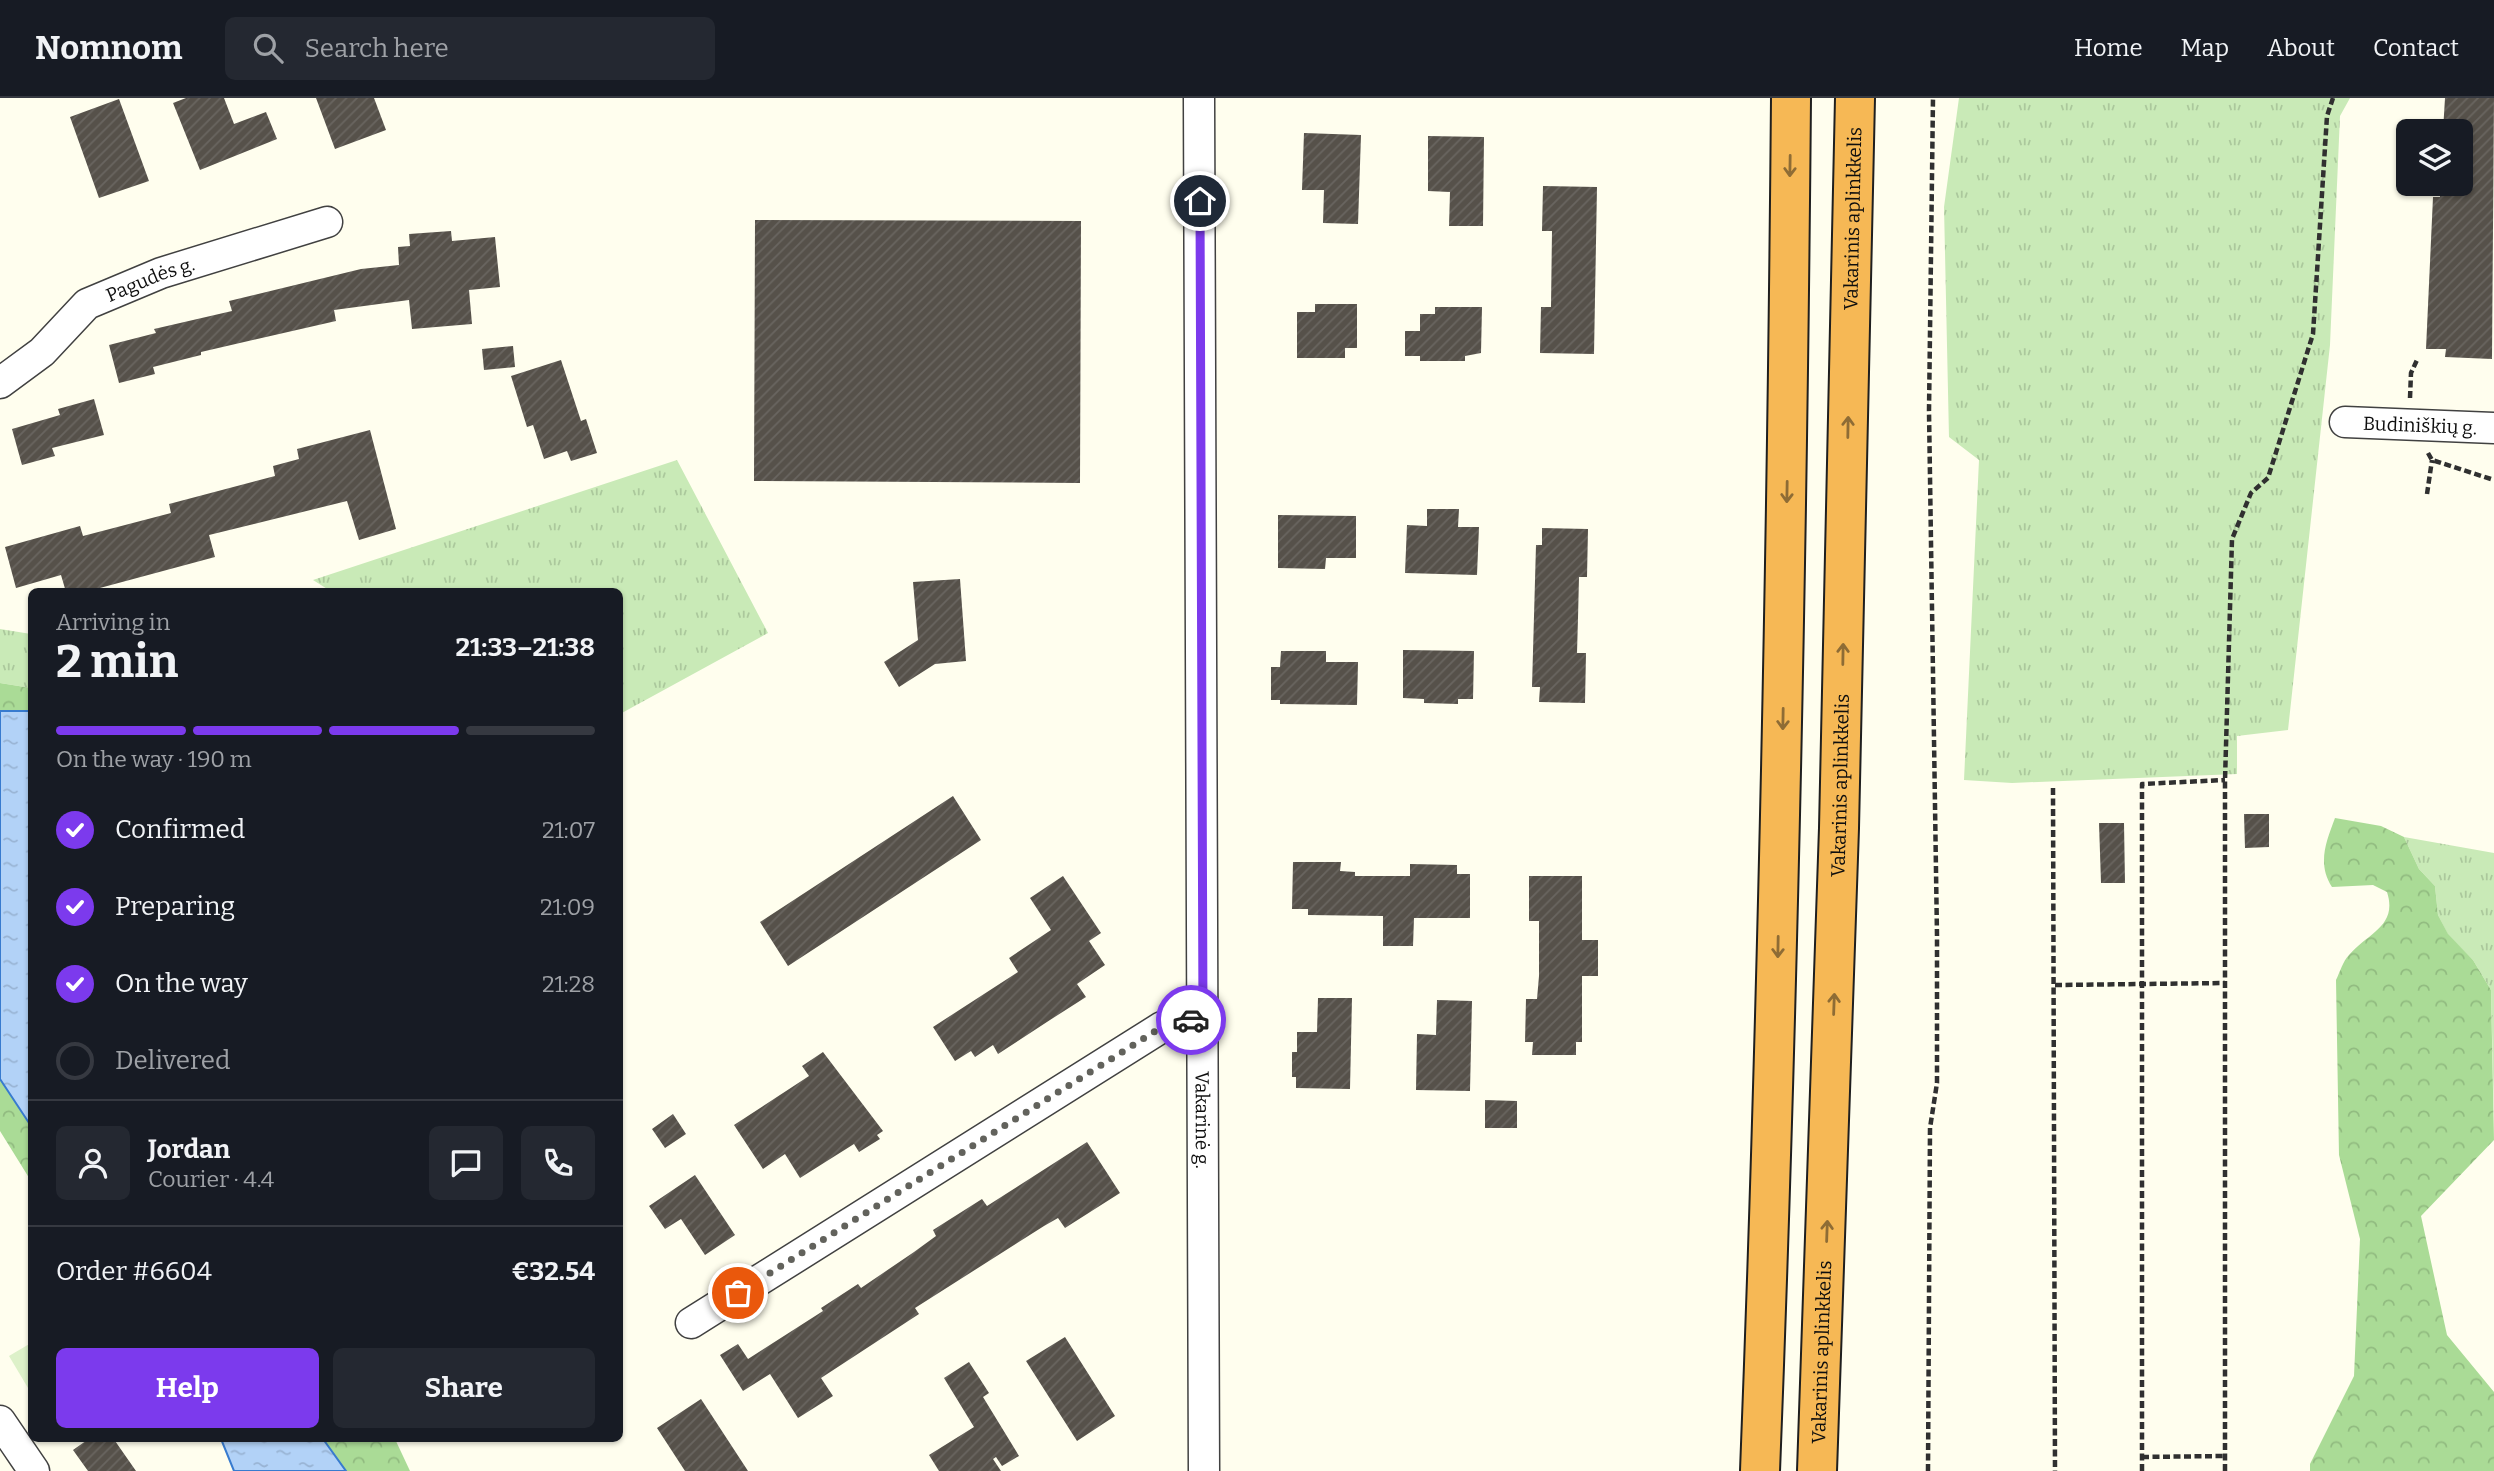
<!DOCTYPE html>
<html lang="en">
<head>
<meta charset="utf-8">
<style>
	:root { --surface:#171b24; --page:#242831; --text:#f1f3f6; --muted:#9ea1a6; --line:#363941; --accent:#7c3aed }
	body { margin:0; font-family:Bitter,serif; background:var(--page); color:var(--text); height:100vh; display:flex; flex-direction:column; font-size:26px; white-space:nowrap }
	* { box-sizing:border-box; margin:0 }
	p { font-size:23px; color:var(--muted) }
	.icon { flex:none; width:38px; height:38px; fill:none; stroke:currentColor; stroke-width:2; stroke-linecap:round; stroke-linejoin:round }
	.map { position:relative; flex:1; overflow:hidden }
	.details { position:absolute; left:28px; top:490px; width:595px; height:854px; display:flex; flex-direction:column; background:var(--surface); border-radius:10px; box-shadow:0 2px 5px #0004 }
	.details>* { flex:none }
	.controls { position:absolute; left:2396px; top:21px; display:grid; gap:14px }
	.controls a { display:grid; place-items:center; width:77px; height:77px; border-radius:10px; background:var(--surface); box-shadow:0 2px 5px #0004; font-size:35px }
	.pin { position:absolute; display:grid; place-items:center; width:60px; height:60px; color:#fff; margin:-30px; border:4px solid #fff; border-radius:50%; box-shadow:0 2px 7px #0007 }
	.courier { position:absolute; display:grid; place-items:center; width:70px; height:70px; margin:-35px; border:5px solid #7c3aed; border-radius:50%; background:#fff; color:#222; box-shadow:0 2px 9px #0007 }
	.summary em { font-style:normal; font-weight:700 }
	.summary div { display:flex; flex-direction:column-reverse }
	.summary { display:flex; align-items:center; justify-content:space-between; height:119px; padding:0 28px }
	h1 { font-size:46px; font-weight:700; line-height:52px }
	.bar { display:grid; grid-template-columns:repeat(4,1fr); gap:10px 7px; align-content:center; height:84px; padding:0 28px }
	.bar i { height:9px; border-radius:5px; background:var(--line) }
	.bar .selected { background:var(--accent) }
	.bar p { grid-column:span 4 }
	.line { display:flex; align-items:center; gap:18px; padding:0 28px; border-top:2px solid var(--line) }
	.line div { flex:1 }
	.round { display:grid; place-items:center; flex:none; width:74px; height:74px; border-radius:10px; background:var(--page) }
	ol { padding:0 28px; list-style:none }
	li { display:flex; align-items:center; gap:21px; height:77px }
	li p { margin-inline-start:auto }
	li .icon { padding:7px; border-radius:50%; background:var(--accent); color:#fff; stroke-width:4 }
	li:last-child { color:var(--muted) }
	li i { width:38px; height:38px; border:4px solid var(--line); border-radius:50% }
	.cta { display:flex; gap:14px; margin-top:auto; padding:14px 28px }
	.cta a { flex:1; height:80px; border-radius:10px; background:var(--accent); color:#fff; font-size:28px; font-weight:700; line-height:80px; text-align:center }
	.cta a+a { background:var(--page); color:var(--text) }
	header { display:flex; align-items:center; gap:42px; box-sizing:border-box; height:98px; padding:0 35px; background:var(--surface); border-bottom:2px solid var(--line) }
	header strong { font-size:33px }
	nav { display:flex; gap:38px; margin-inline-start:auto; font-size:24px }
	.search { width:490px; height:63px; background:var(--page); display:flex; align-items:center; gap:18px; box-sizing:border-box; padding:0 24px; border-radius:10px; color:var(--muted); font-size:26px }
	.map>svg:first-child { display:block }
	.grass { fill:url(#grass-tufts) }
	.forest { fill:url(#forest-crowns) }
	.pitch { fill:#ddf1c9 }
	.water { fill:url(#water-ripples); stroke:#387bcf; stroke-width:2 }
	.building { fill:url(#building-hatch) }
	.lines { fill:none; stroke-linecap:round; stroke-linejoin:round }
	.street-casing { stroke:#414141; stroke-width:33 }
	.highway-casing { stroke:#1f1f1f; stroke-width:42 }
	.path { stroke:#303030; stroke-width:4.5; stroke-dasharray:7 3.5; stroke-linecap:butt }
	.street { stroke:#fff; stroke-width:30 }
	.highway { stroke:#f6b855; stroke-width:38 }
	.oneway { stroke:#8e6c35 }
	.done { stroke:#62625c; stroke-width:7; stroke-dasharray:0 12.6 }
	.route { stroke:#7c3aed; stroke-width:9 }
	.labels { text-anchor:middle; stroke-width:7; stroke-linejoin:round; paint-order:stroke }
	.street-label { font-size:19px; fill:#0e0e0e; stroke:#fff }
</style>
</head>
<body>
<header>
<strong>Nomnom</strong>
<div class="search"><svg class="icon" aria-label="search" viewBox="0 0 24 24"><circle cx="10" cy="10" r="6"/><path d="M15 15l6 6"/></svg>Search here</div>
<nav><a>Home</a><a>Map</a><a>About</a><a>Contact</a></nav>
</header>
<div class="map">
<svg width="2494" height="1373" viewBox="0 0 2494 1373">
	<defs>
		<pattern id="grass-tufts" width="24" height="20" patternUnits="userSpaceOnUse" patternTransform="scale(1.75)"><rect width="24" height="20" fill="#c9eab7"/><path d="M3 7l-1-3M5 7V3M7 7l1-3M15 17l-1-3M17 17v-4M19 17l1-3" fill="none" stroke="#abc89c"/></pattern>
		<pattern id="forest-crowns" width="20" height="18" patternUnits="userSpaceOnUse" patternTransform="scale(1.75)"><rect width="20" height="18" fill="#aadb96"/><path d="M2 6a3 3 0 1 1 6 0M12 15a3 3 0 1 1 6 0" fill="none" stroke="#91bb80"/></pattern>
		<pattern id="water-ripples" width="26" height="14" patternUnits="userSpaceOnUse" patternTransform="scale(1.75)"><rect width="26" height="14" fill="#b2d2f7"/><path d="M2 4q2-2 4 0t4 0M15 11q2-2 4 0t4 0" fill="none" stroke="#98b3d3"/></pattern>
		<pattern id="building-hatch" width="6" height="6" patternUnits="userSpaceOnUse" patternTransform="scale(1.75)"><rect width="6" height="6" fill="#56514a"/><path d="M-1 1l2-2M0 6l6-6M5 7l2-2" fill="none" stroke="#696560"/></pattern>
	</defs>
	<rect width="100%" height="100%" fill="#fffeee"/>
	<path class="grass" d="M 1959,0 L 2350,0 L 2340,18 L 2330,247 L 2288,632 L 2237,638 L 2237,676 L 2012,685 L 1964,682 L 1979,362 L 1949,339 L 1944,109 Z
		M 677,362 L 768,535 L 620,616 L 620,494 L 332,494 L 313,482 Z
		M 0,531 L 31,536 L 31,590 L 0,585 Z
		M 2404,739 L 2494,755 L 2494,1016 L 2491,892 L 2473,862 L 2448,837 L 2438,817 L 2435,788 L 2419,771 Z"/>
	<path class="forest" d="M 0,585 L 31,590 L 31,613 L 0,613 Z
		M 2335,720 L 2381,728 L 2404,739 L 2419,771 L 2435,788 L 2438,817 L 2448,836 L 2473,862 L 2491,892 L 2494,1042 L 2421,1118 L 2447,1237 L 2494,1294 L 2494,1373 L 2310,1373 L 2310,1366 L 2354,1278 L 2360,1141 L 2339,1057 L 2336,882 C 2340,874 2343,863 2349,857 C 2368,835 2398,828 2387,794 L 2373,787 L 2332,789 C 2317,766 2326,744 2335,720 Z
		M 0,981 L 31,1028 L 31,1083 L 0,1033 Z
		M 323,1341 L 395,1341 L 410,1373 L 346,1373 Z"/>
	<path class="pitch" d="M 31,1245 L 31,1295 L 9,1258 Z"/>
	<path class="water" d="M 0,613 L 31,613 L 31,1028 L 0,981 Z
		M 221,1341 L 323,1341 L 346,1373 L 234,1373 Z"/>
	<path class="building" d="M 186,0 L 224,0 L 234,26 L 266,14 L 277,41 L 200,72 L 173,5 Z
		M 316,0 L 374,0 L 386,32 L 335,51 Z
		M 2445,0 L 2494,0 L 2492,261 L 2445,259 L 2446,251 L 2426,251 L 2433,99 L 2440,99 L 2440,86 L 2460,86 L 2460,33 L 2443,33 Z
		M 119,1 L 149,83 L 99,100 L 70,19 Z
		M 1304,35 L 1361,37 L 1358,126 L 1323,125 L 1324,92 L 1302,92 Z
		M 1428,38 L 1484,39 L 1483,128 L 1449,128 L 1450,94 L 1428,93 Z
		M 1543,88 L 1597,89 L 1594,256 L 1540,255 L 1541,209 L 1551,209 L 1552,133 L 1542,133 Z
		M 755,122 L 1081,123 L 1080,385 L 754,383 Z
		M 451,133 L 452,143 L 495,139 L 500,189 L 469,192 L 472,226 L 412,231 L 409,202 L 334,212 L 336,223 L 201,254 L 201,257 L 153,269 L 155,276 L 119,285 L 109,247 L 156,235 L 154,231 L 232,213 L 229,203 L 361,171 L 399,167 L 398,149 L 410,148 L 409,136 Z
		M 1315,206 L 1357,206 L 1357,250 L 1345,250 L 1345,260 L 1297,260 L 1297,214 L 1315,214 Z
		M 1435,209 L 1482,209 L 1481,255 L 1465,258 L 1465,263 L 1420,263 L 1420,258 L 1405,258 L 1405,233 L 1420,233 L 1420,216 L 1435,216 Z
		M 513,248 L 515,269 L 484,272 L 482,251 Z
		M 561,262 L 581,323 L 586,321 L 597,355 L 571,363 L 567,353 L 544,361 L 533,327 L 527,329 L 511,278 Z
		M 94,301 L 104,337 L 52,350 L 55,358 L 22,367 L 12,331 L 60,317 L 58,311 Z
		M 370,332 L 396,431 L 359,442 L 347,403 L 209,437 L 215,459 L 85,494 L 66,494 L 61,477 L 16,490 L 5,449 L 80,428 L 83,438 L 171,415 L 169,406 L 275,378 L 273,368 L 299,361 L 297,351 Z
		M 1427,411 L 1459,411 L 1458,429 L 1479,429 L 1477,477 L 1405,475 L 1407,427 L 1427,428 Z
		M 1278,417 L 1356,418 L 1356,460 L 1326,460 L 1325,471 L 1278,470 Z
		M 1542,430 L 1588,431 L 1587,479 L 1579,479 L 1578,520 L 1577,555 L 1586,555 L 1585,605 L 1539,604 L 1540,589 L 1532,589 L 1536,447 L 1542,447 Z
		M 960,481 L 966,563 L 935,566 L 899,589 L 884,564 L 918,542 L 913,484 Z
		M 1403,552 L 1474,553 L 1473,601 L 1458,601 L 1458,606 L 1424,605 L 1424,601 L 1403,600 Z
		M 1281,553 L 1326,553 L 1326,564 L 1358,564 L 1357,607 L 1280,606 L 1280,602 L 1271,602 L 1271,569 L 1280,569 Z
		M 953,698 L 981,742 L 788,868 L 760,824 Z
		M 2244,716 L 2269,716 L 2269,749 L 2245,750 Z
		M 2099,725 L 2124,725 L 2125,785 L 2101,785 Z
		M 1293,764 L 1341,764 L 1340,773 L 1355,774 L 1355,778 L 1410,778 L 1410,766 L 1457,767 L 1457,776 L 1470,776 L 1470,820 L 1414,820 L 1413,848 L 1383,848 L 1383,818 L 1308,817 L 1308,811 L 1292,811 Z
		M 1063,778 L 1101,835 L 1089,843 L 1105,867 L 1077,886 L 1086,899 L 1050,922 L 998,956 L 993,947 L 975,959 L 971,953 L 955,963 L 933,929 L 1018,874 L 1009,860 L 1051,832 L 1030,800 Z
		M 1529,778 L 1582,778 L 1582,842 L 1598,842 L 1598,878 L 1582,878 L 1582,944 L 1576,944 L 1576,957 L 1532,957 L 1533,944 L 1525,944 L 1526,901 L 1537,901 L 1539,878 L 1539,823 L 1529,823 Z
		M 1318,900 L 1352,900 L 1350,991 L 1296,990 L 1296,979 L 1292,979 L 1292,954 L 1297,954 L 1297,934 L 1317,934 Z
		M 1437,902 L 1472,903 L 1470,993 L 1416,992 L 1417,936 L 1436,937 Z
		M 823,954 L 883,1033 L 877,1037 L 880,1041 L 859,1054 L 854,1046 L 800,1080 L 785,1056 L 763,1071 L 734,1027 L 809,978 L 802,968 Z
		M 1485,1002 L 1517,1003 L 1517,1030 L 1485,1030 Z
		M 673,1016 L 686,1036 L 665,1050 L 652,1031 Z
		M 1087,1044 L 1120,1095 L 1065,1130 L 1058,1120 L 1044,1128 L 915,1210 L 919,1216 L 821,1280 L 833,1298 L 798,1320 L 770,1276 L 743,1293 L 720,1257 L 738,1246 L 748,1261 L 823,1213 L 821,1210 L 858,1186 L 861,1190 L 914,1154 L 936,1138 L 933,1132 L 982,1101 L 987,1108 Z
		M 695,1077 L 735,1137 L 705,1157 L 681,1121 L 665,1131 L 649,1108 Z
		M 1065,1239 L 1115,1318 L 1077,1343 L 1026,1263 Z
		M 969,1264 L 989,1295 L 983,1299 L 1019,1358 L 1002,1368 L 996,1359 L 993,1361 L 1001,1373 L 939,1373 L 929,1357 L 974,1329 L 944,1280 Z
		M 701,1301 L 748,1373 L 685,1373 L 657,1330 Z
		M 90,1340 L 113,1340 L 136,1373 L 88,1373 L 73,1352 Z"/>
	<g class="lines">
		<defs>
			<g id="street">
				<path id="s1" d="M 1199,0 L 1204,1373"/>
				<path id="s2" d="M 0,285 L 42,254 L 87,206 L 161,175 L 327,124"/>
				<path id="s3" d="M 2345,324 L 2494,330"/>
				<path d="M 691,1225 L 1162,929 L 1182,922 L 1203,922"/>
				<path d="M 0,1323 L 34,1373"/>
			</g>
			<g id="highway">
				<path d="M 1760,1373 C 1778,915 1787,458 1791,0"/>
				<path id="s4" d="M 1817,1373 L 1839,730 L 1855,0"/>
			</g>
		</defs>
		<use href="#street" class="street-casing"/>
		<use href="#highway" class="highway-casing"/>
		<path class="path" d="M 2410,300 L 2411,275 L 2417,262
			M 2428,355 L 2432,362 L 2494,382
			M 2427,396 L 2432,362
			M 2053,690 L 2055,1373
			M 2055,887 L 2225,885
			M 2142,1359 L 2225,1358
			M 1928,1373 L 1930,1030 L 1937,985 L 1937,838 L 1929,313 L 1933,0
			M 2142,1373 L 2142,686 L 2225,682
			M 2225,1373 L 2225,682 L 2232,441 L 2251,395 L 2268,380 L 2313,236 L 2327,18 L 2333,0"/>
		<use href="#street" class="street"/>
		<use href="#highway" class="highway"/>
	</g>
	<defs><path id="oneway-shaft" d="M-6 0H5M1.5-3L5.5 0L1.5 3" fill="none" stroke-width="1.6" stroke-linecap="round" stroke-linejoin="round" transform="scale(1.75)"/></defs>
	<g class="oneway">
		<use href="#oneway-shaft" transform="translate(1790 68) rotate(91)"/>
		<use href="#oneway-shaft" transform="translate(1848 329) rotate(-89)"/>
		<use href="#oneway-shaft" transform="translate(1787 394) rotate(91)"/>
		<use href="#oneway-shaft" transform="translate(1843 556) rotate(-89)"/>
		<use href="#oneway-shaft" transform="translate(1783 621) rotate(91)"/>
		<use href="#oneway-shaft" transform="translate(1778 849) rotate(91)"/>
		<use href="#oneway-shaft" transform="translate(1834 906) rotate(-88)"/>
		<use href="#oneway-shaft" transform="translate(1827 1133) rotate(-88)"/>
	</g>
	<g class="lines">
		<path class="done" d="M 738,1195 L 1162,929 L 1191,922"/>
		<path class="route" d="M 1191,922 L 1203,922 L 1200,103"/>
	</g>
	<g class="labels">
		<g class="street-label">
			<text dy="7" stroke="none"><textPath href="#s4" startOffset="1253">Vakarinis aplinkkelis</textPath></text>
			<text dy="7" stroke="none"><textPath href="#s2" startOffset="186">Pagudės g.</textPath></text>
			<text dy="7" stroke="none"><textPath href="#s3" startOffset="75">Budiniškių g.</textPath></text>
			<text dy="7" stroke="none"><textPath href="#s4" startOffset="686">Vakarinis aplinkkelis</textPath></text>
			<text dy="7" stroke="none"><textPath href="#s1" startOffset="1022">Vakarinė g.</textPath></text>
			<text dy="7" stroke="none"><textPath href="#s4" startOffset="119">Vakarinis aplinkkelis</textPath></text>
		</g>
	</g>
</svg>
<div class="controls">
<a><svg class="icon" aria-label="layers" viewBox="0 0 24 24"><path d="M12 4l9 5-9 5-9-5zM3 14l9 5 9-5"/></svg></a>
</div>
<div class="pin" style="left:738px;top:1195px;background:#ea580c"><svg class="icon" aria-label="bag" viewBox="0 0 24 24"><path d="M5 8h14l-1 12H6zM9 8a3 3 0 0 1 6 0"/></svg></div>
<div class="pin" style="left:1200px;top:103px;background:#1f2937"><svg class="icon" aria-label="home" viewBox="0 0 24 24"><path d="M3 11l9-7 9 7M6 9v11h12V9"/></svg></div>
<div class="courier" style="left:1191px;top:922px"><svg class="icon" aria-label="car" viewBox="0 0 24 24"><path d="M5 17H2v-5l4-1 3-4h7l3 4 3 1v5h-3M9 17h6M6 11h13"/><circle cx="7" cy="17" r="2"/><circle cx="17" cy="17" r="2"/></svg></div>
<section class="details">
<div class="summary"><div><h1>2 min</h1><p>Arriving in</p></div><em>21:33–21:38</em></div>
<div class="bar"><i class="selected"></i><i class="selected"></i><i class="selected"></i><i></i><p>On the way · 190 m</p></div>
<ol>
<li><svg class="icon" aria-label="check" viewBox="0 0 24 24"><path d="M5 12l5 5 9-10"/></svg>Confirmed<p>21:07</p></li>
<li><svg class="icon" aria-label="check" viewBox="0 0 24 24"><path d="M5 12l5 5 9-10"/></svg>Preparing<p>21:09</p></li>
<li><svg class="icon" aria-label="check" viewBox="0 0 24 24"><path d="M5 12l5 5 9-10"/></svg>On the way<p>21:28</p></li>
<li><i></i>Delivered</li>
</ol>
<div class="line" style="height:126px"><a class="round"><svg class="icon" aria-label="person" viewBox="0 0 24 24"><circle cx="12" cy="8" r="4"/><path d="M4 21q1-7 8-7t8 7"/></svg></a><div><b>Jordan</b><p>Courier · 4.4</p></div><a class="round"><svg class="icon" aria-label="chat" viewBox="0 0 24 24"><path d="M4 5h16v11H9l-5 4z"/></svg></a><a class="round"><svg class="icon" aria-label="phone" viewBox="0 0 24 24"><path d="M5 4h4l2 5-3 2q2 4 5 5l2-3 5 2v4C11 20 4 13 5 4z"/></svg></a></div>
<div class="line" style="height:91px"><div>Order #6604</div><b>€32.54</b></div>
<div class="cta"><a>Help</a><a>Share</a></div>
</section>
</div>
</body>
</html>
